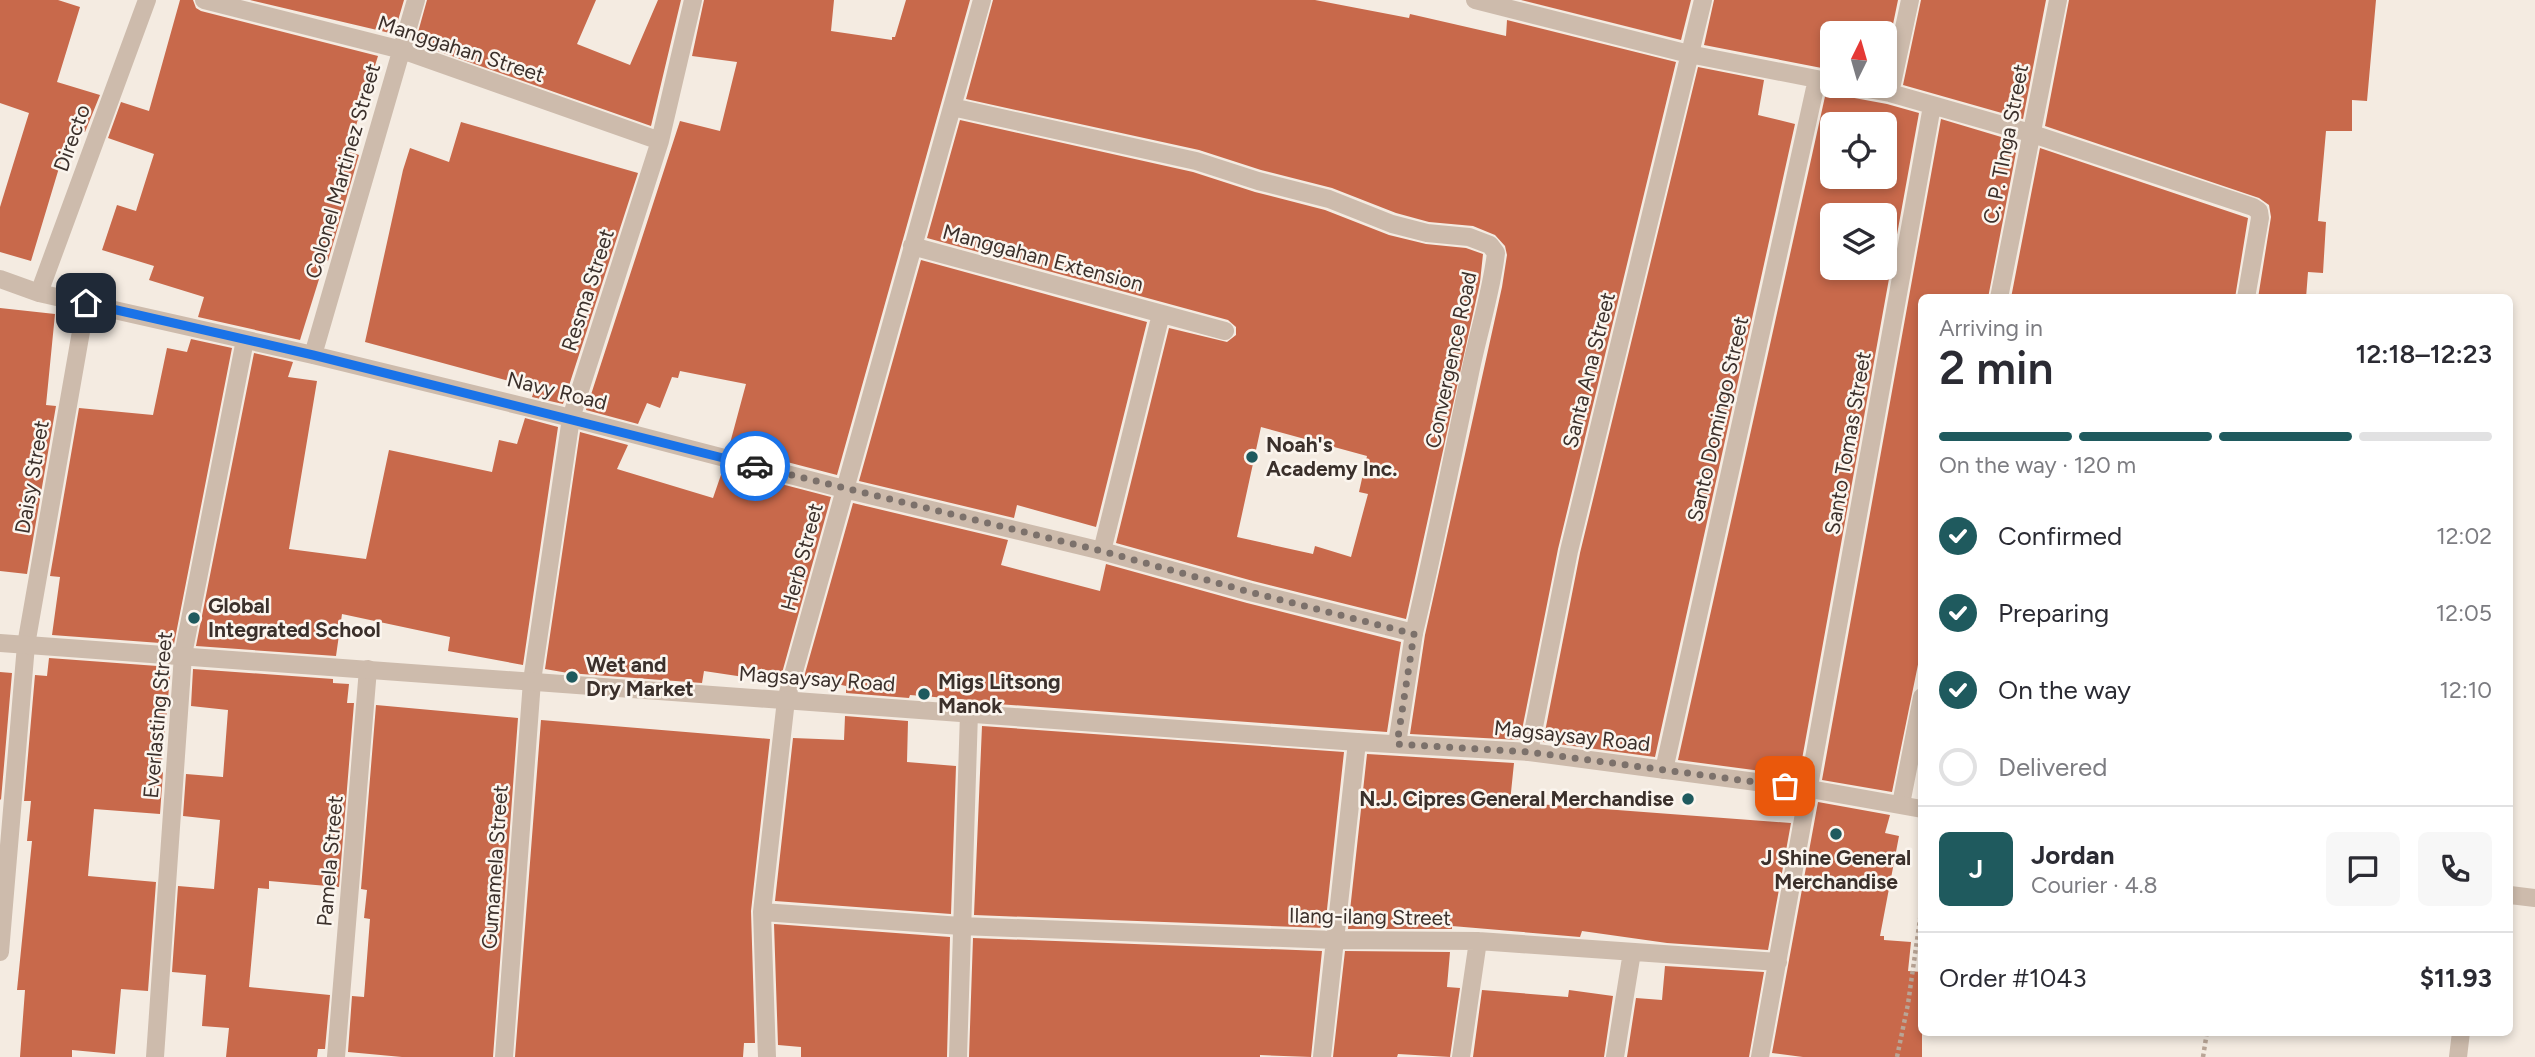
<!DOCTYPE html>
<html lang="en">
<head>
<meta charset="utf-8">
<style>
	:root { --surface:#fff; --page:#f7f7f7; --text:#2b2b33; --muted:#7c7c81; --line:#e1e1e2; --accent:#1f5a5e }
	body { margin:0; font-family:Figtree,sans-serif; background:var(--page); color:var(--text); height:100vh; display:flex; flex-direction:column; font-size:26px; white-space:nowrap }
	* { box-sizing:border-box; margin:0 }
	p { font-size:23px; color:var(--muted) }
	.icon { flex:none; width:38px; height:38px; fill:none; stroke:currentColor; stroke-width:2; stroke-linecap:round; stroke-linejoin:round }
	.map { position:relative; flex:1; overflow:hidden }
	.details { position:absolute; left:1918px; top:294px; width:595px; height:742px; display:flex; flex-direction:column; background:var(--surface); border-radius:10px; box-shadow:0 4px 10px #0003 }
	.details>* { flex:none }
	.needle { width:46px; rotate:5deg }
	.tools { position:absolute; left:1820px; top:21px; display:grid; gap:14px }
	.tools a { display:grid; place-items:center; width:77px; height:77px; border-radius:10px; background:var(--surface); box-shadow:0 4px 10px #0003; font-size:35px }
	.pin { position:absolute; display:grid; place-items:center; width:60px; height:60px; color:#fff; margin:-30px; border-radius:14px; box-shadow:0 4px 10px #0006 }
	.courier { position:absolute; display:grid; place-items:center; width:70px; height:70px; margin:-35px; border:5px solid #1a73e8; border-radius:50%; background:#fff; color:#222; box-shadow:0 2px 9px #0007 }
	.headline em { font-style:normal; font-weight:600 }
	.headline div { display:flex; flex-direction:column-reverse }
	.headline { display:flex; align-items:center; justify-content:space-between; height:119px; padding:0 21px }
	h1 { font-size:46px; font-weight:600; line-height:52px }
	.bar { display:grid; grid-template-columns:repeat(4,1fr); gap:10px 7px; align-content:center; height:84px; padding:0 21px }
	.bar i { height:9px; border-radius:5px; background:var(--line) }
	.bar .selected { background:var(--accent) }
	.bar p { grid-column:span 4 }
	.line { display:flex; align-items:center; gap:18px; padding:0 21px; border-top:2px solid var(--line) }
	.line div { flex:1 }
	.round { display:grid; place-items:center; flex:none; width:74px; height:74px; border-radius:10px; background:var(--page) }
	ol { padding:0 21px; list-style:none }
	li { display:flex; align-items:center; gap:21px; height:77px }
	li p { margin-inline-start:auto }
	li .icon { padding:7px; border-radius:50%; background:var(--accent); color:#fff; stroke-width:4 }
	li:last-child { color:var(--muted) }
	li i { width:38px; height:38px; border:4px solid var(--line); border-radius:50% }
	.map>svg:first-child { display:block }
	.building { fill:#c8694b; fill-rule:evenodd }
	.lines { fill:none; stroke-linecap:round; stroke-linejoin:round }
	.path { stroke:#b9a596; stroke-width:4.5; stroke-dasharray:3.5 3.5; stroke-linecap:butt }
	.service { stroke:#cdbbac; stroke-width:18 }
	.minor { stroke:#cdbbac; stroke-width:18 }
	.tertiary { stroke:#cdbbac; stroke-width:18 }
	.done { stroke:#7c716b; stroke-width:7; stroke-dasharray:0 12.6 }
	.route { stroke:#1a73e8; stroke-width:9 }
	.poi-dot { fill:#1f5a5e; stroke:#fbf5ee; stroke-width:2.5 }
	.labels { text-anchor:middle; stroke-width:5; stroke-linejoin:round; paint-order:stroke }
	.street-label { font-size:21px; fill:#3b302b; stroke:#fbf5ee }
	.poi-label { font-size:21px; font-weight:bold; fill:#3b302b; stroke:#fbf5ee; text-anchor:start }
</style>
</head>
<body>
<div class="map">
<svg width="2535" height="1057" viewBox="0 0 2535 1057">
	<rect width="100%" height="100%" fill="#f4ebe1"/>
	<path class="building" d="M 0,0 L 58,0 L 80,7 L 57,82 L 100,95 L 85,132 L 71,128 L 31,261 L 0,252 L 0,207 L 29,113 L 0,103 Z
		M 180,0 L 193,0 L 196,8 L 201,11 L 378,56 L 348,151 L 359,155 L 328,261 L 325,260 L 300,340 L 198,317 L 204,297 L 149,280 L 154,266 L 102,250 L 117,205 L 136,211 L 154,154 L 108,138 L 121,102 L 149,111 Z
		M 250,0 L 404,0 L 394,34 Z
		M 427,0 L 596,0 L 577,44 L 630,65 L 658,0 L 681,0 L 651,126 L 415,43 Z
		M 704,0 L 834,0 L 831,31 L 892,40 L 892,37 L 895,37 L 906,0 L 970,0 L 837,475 L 729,447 L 746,384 L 680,371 L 678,378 L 672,377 L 660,408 L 647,403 L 638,424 L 586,410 L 680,121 L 720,131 L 737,62 L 692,56 Z
		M 993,0 L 1315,0 L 1409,18 L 1410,14 L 1506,36 L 1507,20 L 1676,62 L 1558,549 L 1520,740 L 1410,734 L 1425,635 L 1502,287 L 1507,255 L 1505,246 L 1495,235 L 1473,226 L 1429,222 L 1396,213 L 1332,188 L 1261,170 L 1199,150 L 966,99 Z
		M 1521,0 L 1691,0 L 1681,40 Z
		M 1714,0 L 1898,0 L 1885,63 L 1885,33 L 1832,33 L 1832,70 L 1704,45 Z
		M 1921,0 L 2046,0 L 2023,119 L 1903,85 Z
		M 2069,0 L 2376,0 L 2367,101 L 2352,100 L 2352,131 L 2326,131 L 2318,221 L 2326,222 L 2323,273 L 2308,272 L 2306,298 L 2258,298 L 2271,217 L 2269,205 L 2259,198 L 2045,126 Z
		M 1698,67 L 1764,80 L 1758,115 L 1795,124 L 1655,757 L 1543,742 L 1580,553 Z
		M 1840,90 L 1849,97 L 1887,104 L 1919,113 L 1799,776 L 1678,760 L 1826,92 L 1835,93 ZM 1832,124 L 1885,124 L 1885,177 L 1832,177 ZM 1832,215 L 1885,215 L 1885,268 L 1832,268 Z
		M 1941,119 L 2018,142 L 1988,298 L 1922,298 L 1922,645 L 1892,792 L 1822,780 Z
		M 960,120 L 1193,172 L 1255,192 L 1325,210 L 1389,235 L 1426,244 L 1466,248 L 1483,254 L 1480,282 L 1406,619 L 1253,581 L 1116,543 L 1169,328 L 1227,342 L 1236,335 L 1236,327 L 1228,320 L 927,238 ZM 1261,427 L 1367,456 L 1359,492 L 1368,494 L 1351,557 L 1315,546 L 1313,554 L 1237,537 Z
		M 461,122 L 638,173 L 563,404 L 532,397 L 535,388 L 365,342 L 403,170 L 410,148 L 449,162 Z
		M 2040,148 L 2248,218 L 2235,298 L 2011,298 Z
		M 921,260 L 1147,322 L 1096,527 L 1017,505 L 1014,518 L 859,481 Z
		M 0,308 L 55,314 L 46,405 L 56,406 L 27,574 L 0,571 Z
		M 191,339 L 232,348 L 174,644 L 52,635 L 60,577 L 50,576 L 79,408 L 153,415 L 167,348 L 187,352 Z
		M 254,353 L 293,362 L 288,377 L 317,381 L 289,549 L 366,559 L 389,450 L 492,472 L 499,440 L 517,444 L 525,418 L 558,427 L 523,665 L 448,651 L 450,637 L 342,614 L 336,656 L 196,646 Z
		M 580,432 L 628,445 L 617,469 L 713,498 L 723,469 L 831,497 L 782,673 L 766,670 L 764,680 L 704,671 L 702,683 L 568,673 L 545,669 Z
		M 853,503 L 1008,540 L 1001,565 L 1100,591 L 1106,564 L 1247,603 L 1401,642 L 1387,732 L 983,703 L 983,701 L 910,695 L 909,698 L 846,693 L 846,686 L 804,677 Z
		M 49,658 L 171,667 L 161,772 L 163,772 L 160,814 L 94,809 L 88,876 L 156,882 L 148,991 L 121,989 L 115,1054 L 72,1050 L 72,1057 L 20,1057 L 25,990 L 17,990 L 32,841 L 27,841 L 31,801 L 24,801 L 35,675 L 47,676 Z
		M 193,669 L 333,679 L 333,683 L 349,684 L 347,703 L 354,703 L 339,887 L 269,881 L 269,889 L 258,888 L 249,987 L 330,995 L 325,1049 L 318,1049 L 317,1057 L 226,1057 L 229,1028 L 202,1026 L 206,975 L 172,972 L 178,886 L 214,889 L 220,820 L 183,816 L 186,774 L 223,777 L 228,710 L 191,706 Z
		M 0,672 L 12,673 L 1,800 L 0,799 Z
		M 376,705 L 518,718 L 493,1057 L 402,1057 L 348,1052 L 352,996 L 364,997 L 370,919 L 364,918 L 367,890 L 361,889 Z
		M 845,716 L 908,721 L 907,762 L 956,766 L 951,914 L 775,901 L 793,738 L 844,740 Z
		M 541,720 L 770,739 L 751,911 L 755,1043 L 744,1043 L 743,1057 L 515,1057 Z
		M 982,726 L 1344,752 L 1325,928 L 974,915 Z
		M 1367,754 L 1514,763 L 1510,802 L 1791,823 L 1768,950 L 1667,943 L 1582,931 L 1580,937 L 1452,926 L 1452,929 L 1348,929 Z
		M 1818,802 L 1890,815 L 1885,833 L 1899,836 L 1880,936 L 1884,936 L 1884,940 L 1911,942 L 1908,971 L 1922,972 L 1922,1057 L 1803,1057 L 1772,1053 Z
		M 774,924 L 950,937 L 947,1057 L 801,1057 L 801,1047 L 778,1045 Z
		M 973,938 L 1322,951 L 1311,1057 L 1260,1055 L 1260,1057 L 969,1057 Z
		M 1345,951 L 1450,952 L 1447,987 L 1460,988 L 1450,1057 L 1398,1054 L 1397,1057 L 1333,1057 Z
		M 1665,966 L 1764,972 L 1749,1057 L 1627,1057 L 1636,998 L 1662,1000 Z
		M 1482,990 L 1568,997 L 1569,990 L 1613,996 L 1604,1057 L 1473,1057 Z"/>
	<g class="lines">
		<path class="path" d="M 1897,1057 L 1908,1004 L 1922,905
			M 2203,1057 L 2207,1032"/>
		<path class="service" d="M 1397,744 L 1414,633"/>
		<path class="minor" d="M 204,0 L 402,50 L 660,141
			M 1475,0 L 1689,54 L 1832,82
			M 1851,86 L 1890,93 L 2030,133 L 2253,207 L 2259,211 L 2260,218 L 2246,298
			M 1890,93 L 1910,0
			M 912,246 L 1225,331
			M 0,279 L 39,293 L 313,355 L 571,418 L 844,489 L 1102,551 L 1250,592 L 1414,633 C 1434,549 1451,463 1469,378 C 1477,336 1491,295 1496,253 L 1490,245 L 1469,237 L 1427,233 L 1392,224 L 1329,199 L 1258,181 L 1196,161 L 952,107
			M 39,293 L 147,0
			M 1999,298 L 2058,0
			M 313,355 L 416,0
			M 1102,551 L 1161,314
			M 1529,752 L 1569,551 L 1703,0
			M 1664,770 L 1817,79
			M 1901,804 L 1922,697
			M 762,912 L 961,926 L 1335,940 L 1478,941 L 1778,962
			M 0,952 L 26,645 L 86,303
			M 155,1057 L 183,655 L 245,340
			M 336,1057 L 368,669
			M 504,1057 L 532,681 L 571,418 L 660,141 L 693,0
			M 767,1057 L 762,912 L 786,700 L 982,0
			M 958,1057 L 969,713
			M 1322,1057 L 1357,742
			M 1461,1057 L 1478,941
			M 1615,1057 L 1632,952
			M 1760,1057 L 1932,106
			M 2458,1057 L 2461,1032"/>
		<path class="tertiary" d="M 0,643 L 1357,742 L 1529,752 L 1810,789 L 1922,809
			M 2510,895 L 2535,898"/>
	</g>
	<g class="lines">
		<path class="done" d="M 755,466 L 1102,551 L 1250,592 L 1414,634 L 1397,744 L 1529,752 L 1785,786"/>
		<path class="route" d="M 86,303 L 313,355 L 755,466"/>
	</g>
	<g class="poi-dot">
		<circle cx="1252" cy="457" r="7"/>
		<circle cx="194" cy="618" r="7"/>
		<circle cx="572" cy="677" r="7"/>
		<circle cx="924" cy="694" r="7"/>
		<circle cx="1688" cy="799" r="7"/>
		<circle cx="1836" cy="834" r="7"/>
	</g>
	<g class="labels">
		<g class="street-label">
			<text transform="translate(461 49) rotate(18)" y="7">Manggahan Street</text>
			<text transform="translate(72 138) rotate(-70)" y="7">Directo</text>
			<text transform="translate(2006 144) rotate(-79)" y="7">C. P. TInga Street</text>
			<text transform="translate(343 171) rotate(-74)" y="7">Colonel Martinez Street</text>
			<text transform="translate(1043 258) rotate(15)" y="7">Manggahan Extension</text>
			<text transform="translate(588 290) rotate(-72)" y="7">Resma Street</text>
			<text transform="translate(1451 360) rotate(-78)" y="7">Convergence Road</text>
			<text transform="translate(1589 370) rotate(-76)" y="7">Santa Ana Street</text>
			<text transform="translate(557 391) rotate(14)" y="7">Navy Road</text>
			<text transform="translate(1718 419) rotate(-77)" y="7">Santo Domingo Street</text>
			<text transform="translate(1848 443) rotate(-80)" y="7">Santo Tomas Street</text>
			<text transform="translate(32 477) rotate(-80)" y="7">Daisy Street</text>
			<text transform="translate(802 557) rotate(-75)" y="7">Herb Street</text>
			<text transform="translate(817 679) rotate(4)" y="7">Magsaysay Road</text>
			<text transform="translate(158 715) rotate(-85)" y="7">Everlasting Street</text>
			<text transform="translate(1572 736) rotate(6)" y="7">Magsaysay Road</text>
			<text transform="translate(330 861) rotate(-85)" y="7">Pamela Street</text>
			<text transform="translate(495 867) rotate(-86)" y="7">Gumamela Street</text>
			<text transform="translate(1370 917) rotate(1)" y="7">Ilang-ilang Street</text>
		</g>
		<g class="poi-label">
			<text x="1266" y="452">Noah's<tspan x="1266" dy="24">Academy Inc.</tspan></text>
			<text x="208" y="613">Global<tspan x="208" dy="24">Integrated School</tspan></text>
			<text x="586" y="672">Wet and<tspan x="586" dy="24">Dry Market</tspan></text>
			<text x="938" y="689">Migs Litsong<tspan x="938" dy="24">Manok</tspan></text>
			<text x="1674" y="806" text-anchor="end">N.J. Cipres General Merchandise</text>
			<text x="1836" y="865" text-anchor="middle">J Shine General<tspan x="1836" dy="24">Merchandise</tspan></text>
		</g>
	</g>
</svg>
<div class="tools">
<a><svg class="needle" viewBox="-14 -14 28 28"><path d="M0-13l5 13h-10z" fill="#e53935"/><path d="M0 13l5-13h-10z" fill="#7c7c81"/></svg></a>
<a><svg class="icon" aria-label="locate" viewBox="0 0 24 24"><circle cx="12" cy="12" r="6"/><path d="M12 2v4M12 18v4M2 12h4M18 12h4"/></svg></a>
<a><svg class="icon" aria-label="layers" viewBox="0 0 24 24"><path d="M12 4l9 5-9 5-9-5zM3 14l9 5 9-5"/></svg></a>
</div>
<div class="pin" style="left:1785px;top:786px;background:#ea580c"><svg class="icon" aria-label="bag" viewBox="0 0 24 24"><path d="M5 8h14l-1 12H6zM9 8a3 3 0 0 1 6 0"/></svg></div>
<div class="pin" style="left:86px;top:303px;background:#1f2937"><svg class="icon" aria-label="home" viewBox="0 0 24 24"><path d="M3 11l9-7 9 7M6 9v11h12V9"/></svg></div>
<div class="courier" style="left:755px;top:466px"><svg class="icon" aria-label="car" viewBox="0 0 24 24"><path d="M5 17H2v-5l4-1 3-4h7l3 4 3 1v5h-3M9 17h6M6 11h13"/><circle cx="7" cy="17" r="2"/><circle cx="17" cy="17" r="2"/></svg></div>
<section class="details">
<div class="headline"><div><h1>2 min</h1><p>Arriving in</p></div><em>12:18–12:23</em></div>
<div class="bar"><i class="selected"></i><i class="selected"></i><i class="selected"></i><i></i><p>On the way · 120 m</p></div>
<ol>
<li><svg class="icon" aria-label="check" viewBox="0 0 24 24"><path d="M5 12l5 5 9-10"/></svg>Confirmed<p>12:02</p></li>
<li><svg class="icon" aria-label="check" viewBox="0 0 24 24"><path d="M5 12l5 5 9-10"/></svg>Preparing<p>12:05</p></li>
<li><svg class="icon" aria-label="check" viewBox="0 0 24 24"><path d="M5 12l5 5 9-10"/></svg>On the way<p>12:10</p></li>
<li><i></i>Delivered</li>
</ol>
<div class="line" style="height:126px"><b class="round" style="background:var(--accent);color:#fff">J</b><div><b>Jordan</b><p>Courier · 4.8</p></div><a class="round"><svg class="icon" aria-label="chat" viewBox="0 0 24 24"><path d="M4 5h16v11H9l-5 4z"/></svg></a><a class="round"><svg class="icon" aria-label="phone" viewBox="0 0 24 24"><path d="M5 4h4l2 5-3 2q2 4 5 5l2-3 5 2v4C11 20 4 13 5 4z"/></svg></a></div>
<div class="line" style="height:91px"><div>Order #1043</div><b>$11.93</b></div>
</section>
</div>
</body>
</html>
